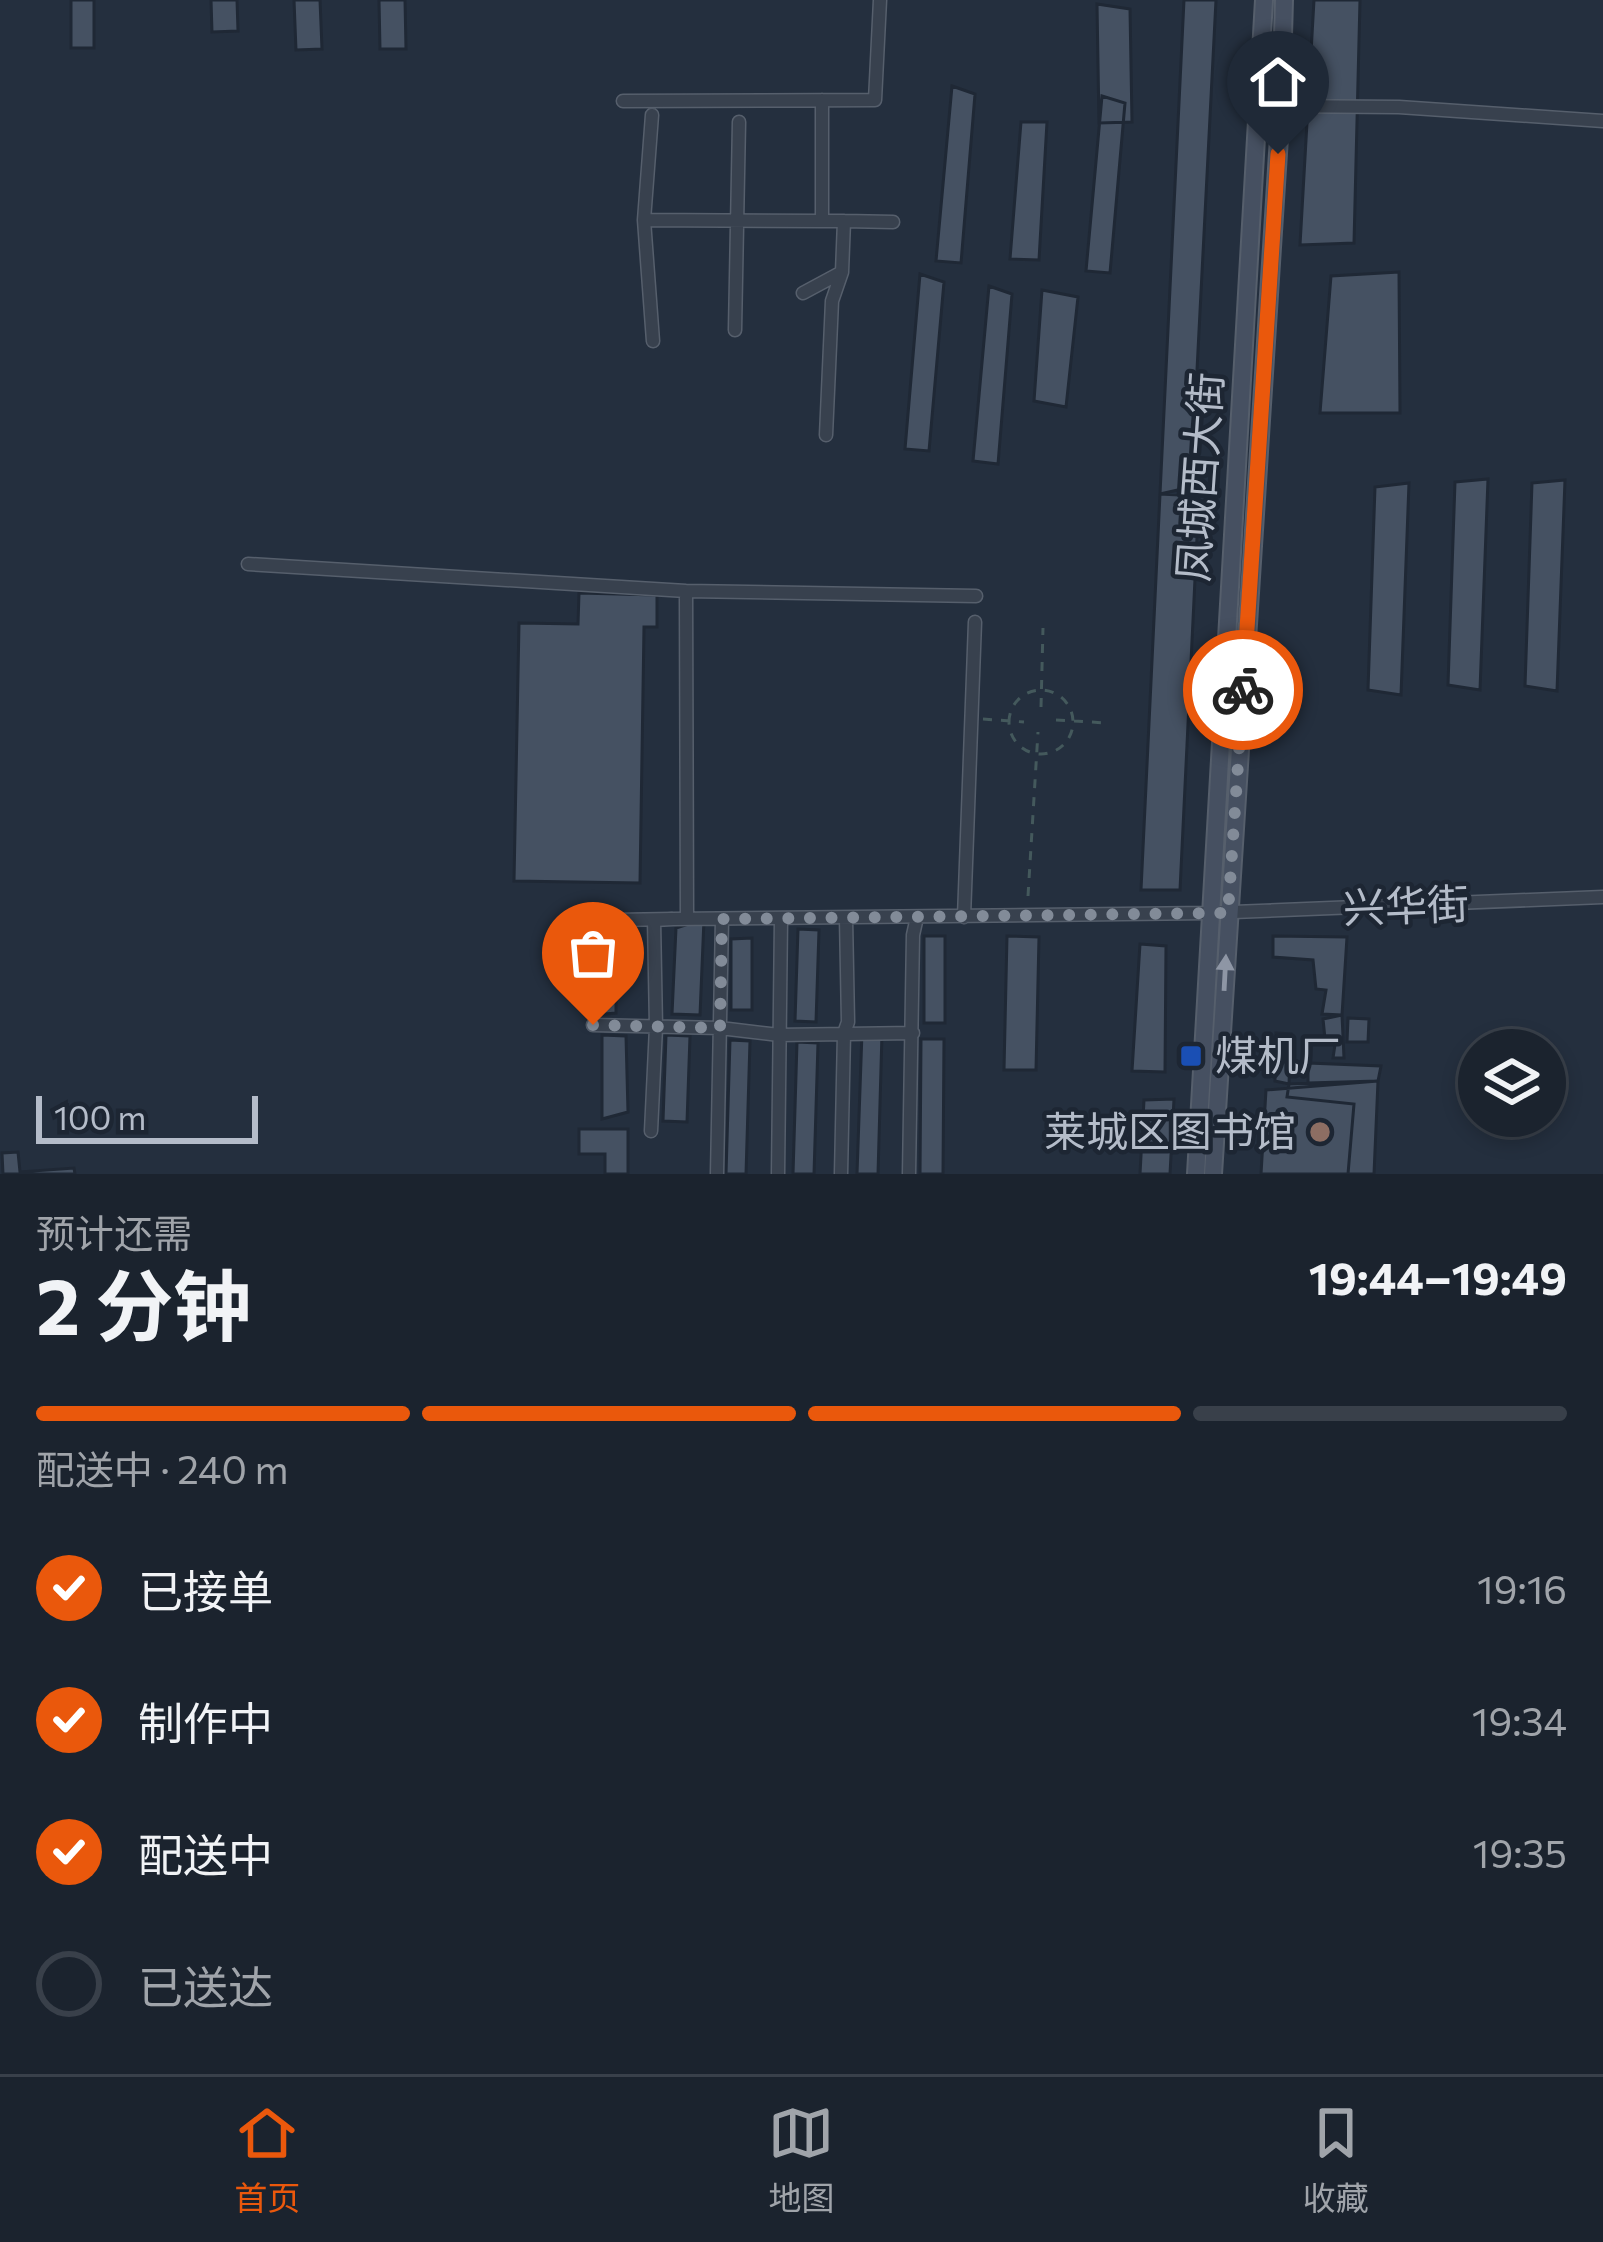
<!DOCTYPE html>
<html lang="zh">
<head>
<meta charset="utf-8">
<style>
	:root { --surface:#1b232e; --page:#282f3a; --text:#f1f3f6; --muted:#a0a4aa; --line:#39404a; --accent:#ea580c }
	body { margin:0; font-family:Commissioner,"Noto Sans SC",sans-serif; background:var(--page); color:var(--text); height:100vh; display:flex; flex-direction:column; font-size:45px; white-space:nowrap }
	* { box-sizing:border-box; margin:0 }
	p { font-size:39px; color:var(--muted) }
	.icon { flex:none; width:66px; height:66px; fill:none; stroke:currentColor; stroke-width:2; stroke-linecap:round; stroke-linejoin:round }
	.map { position:relative; height:1174px; overflow:hidden }
	.side { display:flex; flex-direction:column; background:var(--surface); flex:1 }
	.side>* { flex:none }
	.buttons { position:absolute; left:1458px; top:1029px; display:grid; gap:24px }
	.buttons a { display:grid; place-items:center; width:108px; height:108px; border-radius:50%; background:var(--surface); box-shadow:0 6px 18px #0003,0 0 0 3px var(--line); font-size:60px }
	.scale { position:absolute; left:36px; bottom:30px; width:222px; box-sizing:border-box; padding-left:12px; border:6px solid #b4bcc9; border-top:0; font-size:33px; line-height:42px; white-space:nowrap; color:#b4bcc9; -webkit-text-stroke:9px #1d2633; paint-order:stroke }
	.pin { position:absolute; display:grid; place-items:center; width:102px; height:102px; color:#fff; margin:-123px -51px; border-radius:50% 50% 50% 0; rotate:-45deg; box-shadow:0 0 12px #0007 }
	.pin .icon { rotate:45deg }
	.courier { position:absolute; display:grid; place-items:center; width:120px; height:120px; margin:-60px; border:9px solid #ea580c; border-radius:50%; background:#fff; color:#222; box-shadow:0 3px 15px #0007 }
	.summary em { font-style:normal; font-weight:700 }
	.summary div { display:flex; flex-direction:column-reverse }
	.summary { display:flex; align-items:center; justify-content:space-between; height:204px; padding:0 36px }
	h1 { font-size:78px; font-weight:700; line-height:90px }
	.bar { display:grid; grid-template-columns:repeat(4,1fr); gap:18px 12px; align-content:center; height:144px; padding:0 36px }
	.bar i { height:15px; border-radius:9px; background:var(--line) }
	.bar .on { background:var(--accent) }
	.bar p { grid-column:span 4 }
	ol { padding:0 36px; list-style:none }
	li { display:flex; align-items:center; gap:36px; height:132px }
	li p { margin-inline-start:auto }
	li .icon { padding:12px; border-radius:50%; background:var(--accent); color:#fff; stroke-width:4 }
	li:last-child { color:var(--muted) }
	li i { width:66px; height:66px; border:6px solid var(--line); border-radius:50% }
	.menu { display:flex; justify-content:space-around; align-items:center; height:168px; border-top:3px solid var(--line); background:var(--surface); font-size:33px; color:var(--muted) }
	.menu a { display:grid; justify-items:center; gap:6px }
	.menu .on { color:var(--accent) }
	.map>svg:first-child { display:block }
	.building { fill:#455162; stroke:#1f2835; stroke-width:3 }
	.lines { fill:none; stroke-linecap:round; stroke-linejoin:round }
	.minor-casing { stroke:#565f6c; stroke-width:15 }
	.secondary-casing { stroke:#565f6c; stroke-width:20 }
	.path { stroke:#44595c; stroke-width:3; stroke-dasharray:9 9; stroke-linecap:butt }
	.minor { stroke:#38414e; stroke-width:12 }
	.secondary { stroke:#465061; stroke-width:16 }
	.oneway { fill:#8e96a5 }
	.done { stroke:#828b98; stroke-width:12; stroke-dasharray:0 21.6 }
	.route { stroke:#ea580c; stroke-width:15 }
	.transit-dot { fill:#1a4fb4; stroke:#1d2633; stroke-width:4.5 }
	.education-dot { fill:#8d6e63; stroke:#1d2633; stroke-width:4.5 }
	.labels { text-anchor:middle; stroke-width:9; stroke-linejoin:round; paint-order:stroke }
	.street-label { font-size:42px; fill:#b4bcc9; stroke:#1d2633 }
	.poi-label { font-size:42px; fill:#b4bcc9; stroke:#1d2633; text-anchor:start }
</style>
</head>
<body>
<div class="map">
<svg width="1603" height="1174" viewBox="0 0 1603 1174">
	<rect width="100%" height="100%" fill="#242f3e"/>
	<path class="building" d="M 71,0 L 94,0 L 94,48 L 71,48 Z
		M 211,0 L 237,0 L 238,31 L 212,32 Z
		M 294,0 L 320,0 L 322,49 L 296,50 Z
		M 379,0 L 405,0 L 406,49 L 380,49 Z
		M 1184,0 L 1216,0 L 1191,487 L 1160,494 Z
		M 1314,0 L 1360,0 L 1354,243 L 1300,245 Z
		M 1097,4 L 1130,9 L 1132,122 L 1099,123 Z
		M 952,86 L 975,94 L 961,263 L 936,261 Z
		M 1102,96 L 1125,103 L 1110,273 L 1086,271 Z
		M 1021,122 L 1047,122 L 1039,260 L 1010,259 Z
		M 1399,272 L 1400,413 L 1320,413 L 1331,276 Z
		M 920,274 L 944,282 L 929,451 L 905,449 Z
		M 989,286 L 1012,294 L 998,464 L 973,461 Z
		M 1042,290 L 1078,297 L 1066,407 L 1034,401 Z
		M 1488,479 L 1480,690 L 1448,685 L 1455,482 Z
		M 1565,480 L 1557,691 L 1525,686 L 1532,483 Z
		M 1409,483 L 1401,695 L 1368,690 L 1375,487 Z
		M 1160,494 L 1199,496 L 1180,890 L 1141,890 Z
		M 579,593 L 657,595 L 657,627 L 644,627 L 640,883 L 514,881 L 519,623 L 578,624 Z
		M 704,919 L 700,1015 L 672,1014 L 676,928 Z
		M 616,920 L 616,1013 L 593,1015 L 591,922 Z
		M 798,929 L 819,930 L 816,1022 L 795,1021 Z
		M 924,936 L 945,936 L 945,1023 L 924,1023 Z
		M 1007,936 L 1039,937 L 1036,1070 L 1004,1070 Z
		M 1273,936 L 1347,937 L 1342,1015 L 1322,1014 L 1326,990 L 1316,989 L 1313,960 L 1273,957 Z
		M 752,938 L 752,1010 L 731,1010 L 731,939 Z
		M 1140,944 L 1166,946 L 1165,1072 L 1132,1071 Z
		M 1342,1015 L 1344,1058 L 1333,1058 L 1336,1038 L 1325,1039 L 1323,1019 Z
		M 1348,1018 L 1369,1019 L 1368,1042 L 1347,1042 Z
		M 862,1032 L 882,1033 L 878,1174 L 857,1174 Z
		M 1276,1033 L 1291,1034 L 1289,1084 L 1275,1081 Z
		M 602,1035 L 626,1036 L 628,1112 L 602,1119 Z
		M 666,1035 L 690,1036 L 687,1122 L 663,1121 Z
		M 921,1039 L 944,1039 L 943,1174 L 920,1174 Z
		M 730,1040 L 750,1041 L 746,1174 L 726,1174 Z
		M 797,1042 L 818,1043 L 814,1174 L 793,1174 Z
		M 1308,1063 L 1381,1066 L 1378,1081 L 1308,1083 Z
		M 1378,1081 L 1374,1174 L 1261,1174 L 1266,1090 Z
		M 1378,1081 L 1374,1174 L 1348,1174 L 1354,1104 L 1287,1097 L 1289,1084 Z
		M 1174,1099 L 1170,1174 L 1140,1174 L 1144,1100 Z
		M 579,1129 L 628,1129 L 628,1174 L 605,1174 L 605,1154 L 579,1154 Z
		M 18,1152 L 20,1172 L 74,1168 L 75,1174 L 3,1174 L 2,1153 Z"/>
	<g class="lines">
		<defs>
			<path id="minor" d="M 623,101 L 875,100 L 880,0
				M 1261,106 L 1399,107 L 1603,121
				M 652,115 L 644,220 L 822,221 L 822,100
				M 644,220 L 653,341
				M 844,221 L 893,222
				M 803,293 L 842,272 L 844,221 L 822,221
				M 735,330 L 739,122
				M 826,435 L 832,301 L 842,272
				M 248,564 L 686,591 L 976,596
				M 686,591 L 687,919
				M 964,917 L 975,622
				M 673,919 L 1208,913 L 1603,897
				M 616,920 L 673,919 L 654,920 L 656,1027 L 651,1131
				M 593,1025 L 720,1028 L 779,1035 L 913,1033
				M 717,1174 L 722,919
				M 778,1174 L 781,919
				M 841,1174 L 844,1033 L 848,1022 L 846,918
				M 909,1174 L 913,935 L 917,917"/>
			<path id="secondary" d="M 1196,1174 L 1264,0
				M 1213,1174 L 1281,106 L 1284,0"/>
		</defs>
		<use href="#minor" class="minor-casing"/>
		<use href="#secondary" class="secondary-casing"/>
		<path class="path" d="M1009 722a32 32 0 1 1 64 0a32 32 0 1 1-64 0Z
			M 1041,707 L 1043,628
			M 983,719 L 1024,722
			M 1056,720 L 1107,723
			M 1028,896 L 1038,732"/>
		<use href="#minor" class="minor"/>
		<use href="#secondary" class="secondary"/>
	</g>
	<defs><path id="oneway-solid" d="M-6-.8H1V-3.2L6.5 0L1 3.2V.8H-6Z" transform="scale(3)"/></defs>
	<use class="oneway" href="#oneway-solid" transform="translate(1225 973) rotate(-87)"/>
	<g class="lines">
		<path class="done" d="M 593,1025 L 720,1028 L 722,919 L 1228,913 L 1243,690"/>
		<path class="route" d="M 1243,690 L 1278,154"/>
	</g>
	<rect class="transit-dot" x="1179" y="1044" width="24" height="24" rx="6"/>
	<circle class="education-dot" cx="1320" cy="1132" r="12"/>
	<g class="labels">
		<g class="street-label">
			<text transform="translate(1200 477) rotate(-86)" y="15">凤城西大街</text>
			<text transform="translate(1406 906) rotate(-2)" y="15">兴华街</text>
		</g>
		<g class="poi-label">
			<text x="1215" y="1071">煤机厂</text>
			<text x="1296" y="1147" text-anchor="end">莱城区图书馆</text>
		</g>
	</g>
</svg>
<div class="buttons">
<a><svg class="icon" aria-label="layers" viewBox="0 0 24 24"><path d="M12 4l9 5-9 5-9-5zM3 14l9 5 9-5"/></svg></a>
</div>
<div class="scale">100 m</div>
<div class="pin" style="left:593px;top:1025px;background:#ea580c"><svg class="icon" aria-label="bag" viewBox="0 0 24 24"><path d="M5 8h14l-1 12H6zM9 8a3 3 0 0 1 6 0"/></svg></div>
<div class="pin" style="left:1278px;top:154px;background:#1f2937"><svg class="icon" aria-label="home" viewBox="0 0 24 24"><path d="M3 11l9-7 9 7M6 9v11h12V9"/></svg></div>
<div class="courier" style="left:1243px;top:690px"><svg class="icon" aria-label="bike" viewBox="0 0 24 24"><circle cx="6" cy="16" r="4"/><circle cx="18" cy="16" r="4"/><path d="M6 16l4-8h5l3 8M10 8l3 8H6M13 5h3"/></svg></div>
</div>
<section class="side">
<div class="summary"><div><h1>2 分钟</h1><p>预计还需</p></div><em>19:44–19:49</em></div>
<div class="bar"><i class="on"></i><i class="on"></i><i class="on"></i><i></i><p>配送中 · 240 m</p></div>
<ol>
<li><svg class="icon" aria-label="check" viewBox="0 0 24 24"><path d="M5 12l5 5 9-10"/></svg>已接单<p>19:16</p></li>
<li><svg class="icon" aria-label="check" viewBox="0 0 24 24"><path d="M5 12l5 5 9-10"/></svg>制作中<p>19:34</p></li>
<li><svg class="icon" aria-label="check" viewBox="0 0 24 24"><path d="M5 12l5 5 9-10"/></svg>配送中<p>19:35</p></li>
<li><i></i>已送达</li>
</ol>
</section>
<nav class="menu">
<a class="on"><svg class="icon" aria-label="home" viewBox="0 0 24 24"><path d="M3 11l9-7 9 7M6 9v11h12V9"/></svg>首页</a>
<a><svg class="icon" aria-label="map" viewBox="0 0 24 24"><path d="M3 6l6-2 6 2 6-2v14l-6 2-6-2-6 2zM9 4v14M15 6v14"/></svg>地图</a>
<a><svg class="icon" aria-label="saved" viewBox="0 0 24 24"><path d="M7 4h10v16l-5-4-5 4z"/></svg>收藏</a>
</nav>
</body>
</html>
